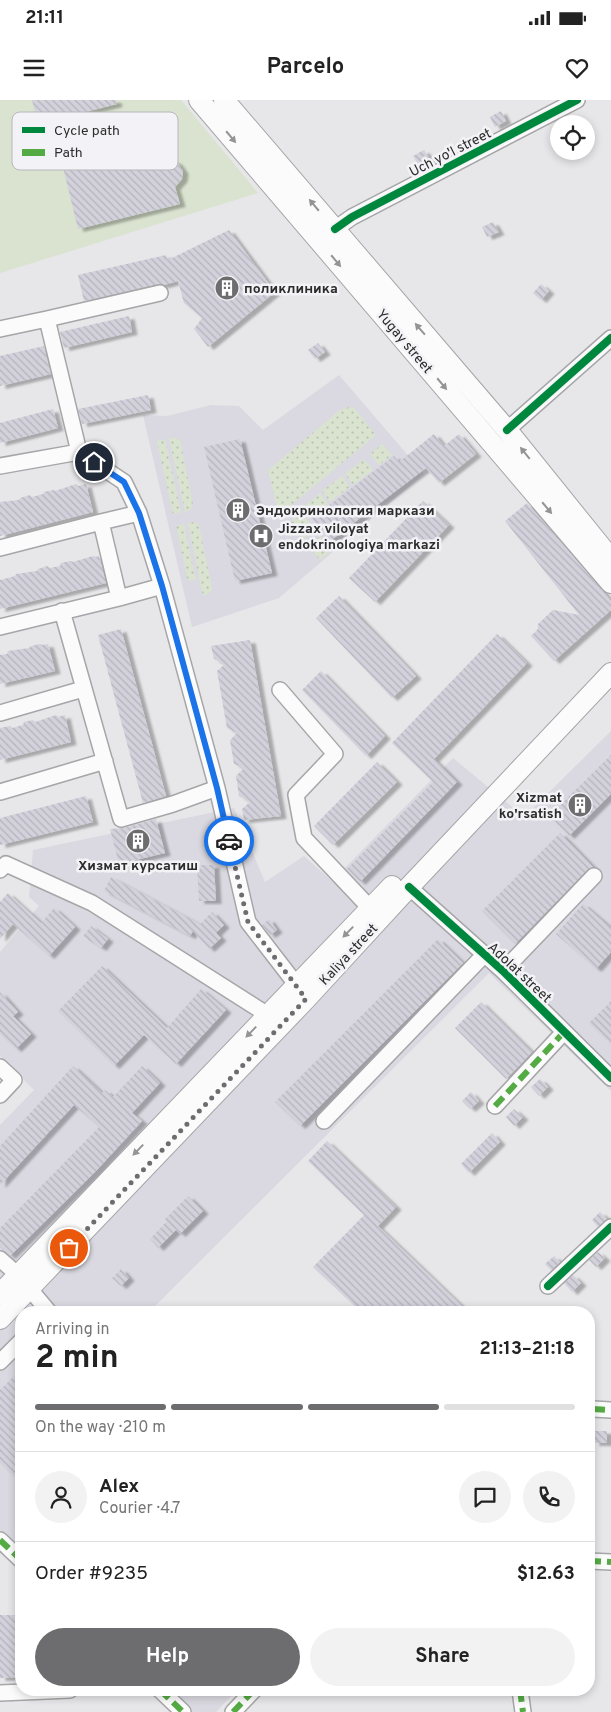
<!DOCTYPE html>
<html lang="en">
<head>
<meta charset="utf-8">
<style>
	:root { --surface:#fff; --page:#f2f2f2; --text:#222; --muted:#767676; --line:#e0e0e0; --accent:#6d6d6f }
	body { margin:0; font-family:Overpass,sans-serif; background:var(--page); color:var(--text); height:100vh; display:flex; flex-direction:column; font-size:19px; white-space:nowrap }
	* { box-sizing:border-box; margin:0 }
	p { font-size:16px; color:var(--muted) }
	.icon { flex:none; width:28px; height:28px; fill:none; stroke:currentColor; stroke-width:2; stroke-linecap:round; stroke-linejoin:round }
	.map { position:relative; flex:1; overflow:hidden }
	.details { position:absolute; left:15px; top:1206px; width:580px; height:390px; display:flex; flex-direction:column; background:var(--surface); border-radius:20px; box-shadow:0 2px 8px #0003 }
	.details>* { flex:none }
	.tools { position:absolute; left:550px; top:15px; display:grid; gap:10px }
	.tools a { display:grid; place-items:center; width:45px; height:45px; border-radius:50%; background:var(--surface); box-shadow:0 2px 8px #0003; font-size:25px }
	.pin { position:absolute; display:grid; place-items:center; width:42px; height:42px; color:#fff; margin:-21px; border:2px solid #fff; border-radius:50%; box-shadow:0 1px 5px #0007 }
	.courier { position:absolute; display:grid; place-items:center; width:50px; height:50px; margin:-25px; border:4px solid #1a73e8; border-radius:50%; background:#fff; color:#222; box-shadow:0 1px 6px #0007 }
	.summary em { font-style:normal; font-weight:700 }
	.summary div { display:flex; flex-direction:column-reverse }
	.summary { display:flex; align-items:center; justify-content:space-between; height:85px; padding:0 20px }
	h1 { font-size:32px; font-weight:700; line-height:38px }
	.bar { display:grid; grid-template-columns:repeat(4,1fr); gap:8px 5px; align-content:center; height:60px; padding:0 20px }
	.bar i { height:6px; border-radius:4px; background:var(--line) }
	.bar .on { background:var(--accent) }
	.bar p { grid-column:span 4 }
	.line { display:flex; align-items:center; gap:12px; padding:0 20px; border-top:1px solid var(--line) }
	.line div { flex:1 }
	.round { display:grid; place-items:center; flex:none; width:52px; height:52px; border-radius:26px; background:var(--page) }
	.cta { display:flex; gap:10px; margin-top:auto; padding:10px 20px }
	.cta a { flex:1; height:58px; border-radius:30px; background:var(--accent); color:#fff; font-size:20px; font-weight:700; line-height:58px; text-align:center }
	.cta a+a { background:var(--page); color:var(--text) }
	.status { display:flex; justify-content:space-between; align-items:center; height:35px; padding:0 25px; background:var(--surface); direction:ltr }
	.status svg { height:14px; fill:currentColor }
	header { display:flex; justify-content:space-between; align-items:center; height:65px; padding:0 20px; background:var(--surface); font-size:22px; font-weight:700 }
	.map>svg:first-child { display:block }
	.built { fill:#dad9e1 }
	.grass { fill:url(#grass-dots) }
	.pitch { fill:#d9e3cf }
	.building { fill:url(#building-back-hatch); filter:url(#shadow) }
	.lines { fill:none; stroke-linecap:round; stroke-linejoin:round }
	.minor-casing { stroke:#a6a6a8; stroke-width:18 }
	.major-casing { stroke:#a6a6a8; stroke-width:22 }
	.minor { stroke:#fbfbfc; stroke-width:15 }
	.major { stroke:#fbfbfc; stroke-width:20 }
	.quiet { stroke:#54ab44; stroke-width:6; stroke-dasharray:12 6; stroke-linecap:butt }
	.cycleway-casing { stroke:#f3f3f7; stroke-width:11 }
	.cycleway { stroke:#00873e; stroke-width:8 }
	.oneway { fill:#949494 }
	.done { stroke:#6d6d6f; stroke-width:5; stroke-dasharray:0 9 }
	.route { stroke:#1a73e8; stroke-width:6 }
	.labels { text-anchor:middle; stroke-width:5; stroke-linejoin:round; paint-order:stroke }
	.street-label { font-size:14px; fill:#2c2c2d; stroke:#f3f3f7 }
	.poi-label { font-size:14px; font-weight:bold; fill:#2c2c2d; stroke:#f3f3f7; text-anchor:start }
	.key { fill:#f3f3f7; stroke:#b7b7ba; stroke-width:1 }
	.key-label { font-size:14px; fill:#2c2c2d }
</style>
</head>
<body>
<div class="status"><b>21:11</b><svg viewBox="0 0 49 12"><path d="M0 12V9h3v3zM5 12V6h3v6zM10 12V3h3v9zM15 12V0h3v12zM26 1h20v11H26zM47 4h2v5h-2z"/></svg></div>
<header><svg class="icon" aria-label="menu" viewBox="0 0 24 24"><path d="M4 6h16M4 12h16M4 18h16"/></svg>Parcelo<svg class="icon" aria-label="heart" viewBox="0 0 24 24"><path d="M12 20l-8-8c-3-5 5-10 8-4 3-6 11-1 8 4z"/></svg></header>
<div class="map">
<svg width="611" height="1612" viewBox="0 0 611 1612">
	<defs>
		<pattern id="grass-dots" width="8" height="8" patternUnits="userSpaceOnUse" patternTransform="scale(1.25)"><rect width="8" height="8" fill="#d9e3cf"/><path d="M2 2h.1M6 6h.1" fill="none" stroke="#bac3b2" stroke-width="1.8" stroke-linecap="round"/></pattern>
		<pattern id="building-back-hatch" width="6" height="6" patternUnits="userSpaceOnUse" patternTransform="scale(1.25)"><rect width="6" height="6" fill="#d3d1db"/><path d="M-1 5l2 2M0 0l6 6M5-1l2 2" fill="none" stroke="#b5b4bc"/></pattern>
		<filter id="shadow"><feDropShadow dx="5.5" dy="3" stdDeviation="1" flood-color="#0004"/></filter>
	</defs>
	<rect width="100%" height="100%" fill="#e7e6e9"/>
	<path class="built" d="M 339,275 L 424,374 L 279,498 L 192,527 L 143,315 L 167,316 L 211,305 L 239,306 L 263,330 Z
		M 611,631 L 611,991 L 489,873 L 149,1212 L 21,1212 L 21,1450 L 0,1430 L 0,1025 L 34,990 L 0,956 L 0,852 L 39,806 L 29,797 L 33,750 L 234,708 L 265,782 L 304,756 L 332,781 L 453,658 L 524,717 Z
		M 169,1590 L 237,1590 L 216,1612 L 193,1612 Z"/>
	<path class="grass" d="M 349,307 L 354,308 L 376,335 L 279,415 L 268,370 L 340,310 Z
		M 169,338 L 176,338 L 180,340 L 193,404 L 190,410 L 185,412 Z
		M 165,340 L 181,412 L 173,414 L 157,341 Z
		M 382,344 L 392,355 L 379,365 L 370,354 Z
		M 364,359 L 373,370 L 353,385 L 345,374 Z
		M 342,376 L 350,387 L 330,402 L 322,391 Z
		M 320,393 L 328,404 L 309,418 L 305,412 L 304,407 Z
		M 300,411 L 315,430 L 303,440 C 293,428 285,424 300,411 Z
		M 195,422 L 199,425 L 212,489 L 211,492 L 203,496 L 188,423 Z
		M 184,424 L 196,480 L 188,481 L 176,426 Z
		M 320,436 L 332,450 L 320,460 L 308,446 Z"/>
	<path class="pitch" d="M 0,0 L 181,0 L 258,93 L 0,173 Z"/>
	<path class="building" d="M 32,0 L 116,0 L 117,4 L 38,24 Z
		M 501,11 L 506,21 L 495,27 L 490,17 Z
		M 164,43 L 167,58 L 177,62 L 183,71 L 182,79 L 175,87 L 180,104 L 78,129 L 63,67 Z
		M 424,50 L 430,60 L 419,66 L 413,56 Z
		M 493,122 L 499,132 L 487,137 L 482,127 Z
		M 229,130 L 275,192 L 208,247 L 194,229 L 202,218 L 184,203 L 178,181 L 164,185 L 158,184 L 84,201 L 78,175 L 166,155 L 168,160 Z
		M 541,184 L 549,191 L 541,200 L 533,193 Z
		M 129,216 L 132,232 L 64,248 L 60,232 Z
		M 318,243 L 325,252 L 315,259 L 308,250 Z
		M 44,246 L 51,274 L 0,286 L 0,256 Z
		M 148,295 L 151,310 L 82,324 L 78,309 Z
		M 53,309 L 58,328 L 0,343 L 0,323 Z
		M 434,334 L 444,346 L 459,334 L 476,354 L 439,383 L 426,368 L 330,441 L 312,418 L 394,356 L 399,362 Z
		M 240,339 L 272,473 L 235,481 L 204,347 Z
		M 76,384 L 78,386 L 86,384 L 93,412 L 0,436 L 0,402 L 19,400 L 20,398 L 30,395 L 32,397 L 43,394 L 44,392 L 53,390 L 55,391 Z
		M 423,401 L 449,425 L 375,502 L 349,478 Z
		M 527,403 L 611,501 L 611,510 L 554,561 L 531,536 L 538,529 L 538,524 L 553,510 L 579,515 L 505,421 Z
		M 93,456 L 96,457 L 99,456 L 106,483 L 0,509 L 0,480 L 15,476 L 16,474 L 37,471 L 38,469 L 47,466 L 50,468 L 60,466 L 61,463 L 70,461 L 73,462 Z
		M 339,496 L 416,576 L 392,598 L 316,518 Z
		M 121,529 L 166,696 L 143,703 L 98,535 Z
		M 497,534 L 527,563 L 434,659 L 457,682 L 360,782 L 347,769 L 433,682 L 392,643 Z
		M 250,540 L 281,716 L 244,720 L 242,709 L 250,702 L 239,696 L 236,676 L 244,668 L 234,664 L 230,640 L 237,633 L 227,628 L 217,571 L 225,564 L 214,559 L 211,546 Z
		M 40,544 L 42,545 L 48,544 L 55,571 L 0,584 L 0,555 L 7,554 L 8,551 L 29,548 L 31,546 Z
		M 321,571 L 385,636 L 366,656 L 302,590 Z
		M 56,615 L 58,617 L 65,615 L 71,642 L 0,660 L 0,628 L 10,626 L 12,628 L 23,625 L 24,622 L 33,620 L 35,622 Z
		M 611,655 L 611,694 L 569,736 L 549,716 Z
		M 377,662 L 397,682 L 333,745 L 314,726 Z
		M 86,696 L 93,722 L 0,745 L 0,718 Z
		M 156,719 L 165,753 L 119,764 L 110,729 L 124,728 Z
		M 560,733 L 593,767 L 587,770 L 515,844 L 482,811 Z
		M 197,765 L 214,765 L 216,801 L 199,801 Z
		M 111,777 L 200,824 L 212,812 L 224,825 L 216,833 L 221,838 L 209,849 L 193,831 L 190,836 L 104,791 Z
		M 8,793 L 41,823 L 54,808 L 75,827 L 49,856 L 13,824 L 0,839 L 0,802 Z
		M 583,804 L 611,828 L 611,852 L 596,869 L 556,834 Z
		M 269,819 L 277,830 L 270,835 L 262,825 Z
		M 91,826 L 108,839 L 101,848 L 83,836 Z
		M 438,839 L 463,863 L 300,1026 L 275,1002 Z
		M 102,866 L 167,928 L 201,889 L 226,910 L 176,964 L 144,935 L 114,966 L 58,911 Z
		M 0,892 L 18,912 L 13,916 L 31,934 L 16,949 L 0,934 Z
		M 611,901 L 611,944 L 589,923 Z
		M 481,902 L 532,952 L 506,979 L 455,928 Z
		M 73,966 L 102,993 L 105,990 L 113,997 L 142,966 L 160,983 L 132,1013 L 142,1021 L 96,1071 L 10,1156 L 0,1147 L 0,1128 L 99,1027 L 74,1005 L 0,1085 L 0,1046 Z
		M 540,979 L 548,987 L 539,996 L 531,987 Z
		M 471,992 L 479,1001 L 470,1009 L 462,1001 Z
		M 514,1009 L 523,1017 L 514,1026 L 506,1017 Z
		M 492,1033 L 500,1042 L 469,1073 L 461,1064 Z
		M 327,1041 L 396,1107 L 378,1126 L 468,1212 L 361,1212 L 313,1167 L 364,1115 L 308,1061 Z
		M 188,1096 L 203,1111 L 180,1134 L 176,1130 L 158,1148 L 150,1139 L 167,1121 L 165,1119 Z
		M 600,1112 L 607,1119 L 598,1127 L 592,1120 Z
		M 598,1152 L 605,1158 L 596,1167 L 589,1160 Z
		M 554,1156 L 560,1162 L 551,1170 L 545,1164 Z
		M 121,1169 L 129,1178 L 121,1186 L 112,1178 Z
		M 573,1175 L 581,1183 L 572,1192 L 564,1183 Z
		M 21,1269 L 21,1384 L 0,1363 L 0,1290 Z
		M 594,1331 L 607,1331 L 607,1343 L 594,1343 Z
		M 0,1515 L 21,1515 L 21,1577 L 0,1578 Z"/>
	<g class="lines">
		<defs>
			<path id="minor" d="M 335,129 L 352,117 L 577,0
				M 47,219 L 160,193
				M 0,229 L 47,219 L 79,352
				M 507,330 L 611,238
				M 0,366 L 79,352 L 124,382 L 139,413 L 162,486 L 217,688 L 248,822 L 302,892
				M 101,422 L 139,413
				M 0,448 L 101,422 L 119,498 L 0,527
				M 119,498 L 162,486
				M 62,511 L 121,719 L 173,704 L 217,688
				M 280,590 L 335,654 L 296,695 L 304,738 L 370,808
				M 0,613 L 83,589
				M 0,692 L 105,661
				M 0,770 L 6,764 L 92,803 L 268,915
				M 409,787 L 503,871 L 611,978
				M 503,871 L 594,776
				M 0,967 L 14,980 L 0,995
				M 495,1006 L 564,932
				M 324,1021 L 484,855
				M 0,1159 L 18,1175 L 49,1212
				M 548,1186 L 611,1127
				M 0,1262 L 21,1241
				M 593,1309 L 611,1310
				M 0,1440 L 21,1460
				M 589,1461 L 611,1462
				M 160,1590 L 183,1612
				M 520,1590 L 523,1612
				M 0,1593 L 70,1590
				M 233,1612 L 254,1590"/>
			<path id="major" d="M 199,0 L 611,483
				M 224,0 L 507,330 L 611,459
				M 0,1194 L 392,786
				M 0,1219 L 306,899 L 409,787 L 611,573"/>
		</defs>
		<use href="#minor" class="minor-casing"/>
		<use href="#major" class="major-casing"/>
		<use href="#minor" class="minor"/>
		<use href="#major" class="major"/>
		<path class="quiet" d="M 495,1006 L 564,932
			M 593,1309 L 611,1310
			M 0,1440 L 21,1460
			M 589,1461 L 611,1462
			M 160,1590 L 183,1612
			M 520,1590 L 523,1612
			M 233,1612 L 254,1590"/>
		<defs>
			<path id="cycleway" d="M 335,129 L 352,117 L 577,0
				M 507,330 L 611,238
				M 409,787 L 503,871 L 611,978
				M 548,1186 L 611,1127"/>
		</defs>
		<use href="#cycleway" class="cycleway-casing"/>
		<use href="#cycleway" class="cycleway"/>
	</g>
	<defs><path id="oneway-solid" d="M-6-.8H1V-3.2L6.5 0L1 3.2V.8H-6Z" transform="scale(1.25)"/></defs>
	<g class="oneway">
		<use href="#oneway-solid" transform="translate(231 37) rotate(50)"/>
		<use href="#oneway-solid" transform="translate(314 105) rotate(-130)"/>
		<use href="#oneway-solid" transform="translate(336 161) rotate(50)"/>
		<use href="#oneway-solid" transform="translate(420 229) rotate(-131)"/>
		<use href="#oneway-solid" transform="translate(442 284) rotate(50)"/>
		<use href="#oneway-solid" transform="translate(525 353) rotate(-129)"/>
		<use href="#oneway-solid" transform="translate(547 408) rotate(50)"/>
		<use href="#oneway-solid" transform="translate(348 832) rotate(134)"/>
		<use href="#oneway-solid" transform="translate(251 932) rotate(134)"/>
		<use href="#oneway-solid" transform="translate(138 1050) rotate(134)"/>
	</g>
	<g class="lines">
		<path class="done" d="M 69,1148 L 306,899 L 248,822 L 229,741"/>
		<path class="route" d="M 94,362 L 124,382 L 139,413 L 162,486 L 217,688 L 229,741"/>
	</g>
	<defs>
		<symbol id="building-disc" viewBox="-11 -11 22 22"><circle r="9.5" fill="#6d6d6f" stroke="#f3f3f7"/><path d="M-4-6H4V6H1V3H-1V6H-4ZM-2.5-4.3h1.7v1.8h-1.7ZM.8-4.3h1.7v1.8H.8ZM-2.5-1h1.7V.8h-1.7ZM.8-1h1.7V.8H.8Z" fill="#fff"/></symbol>
		<symbol id="hospital-disc" viewBox="-11 -11 22 22"><circle r="9.5" fill="#6d6d6f" stroke="#f3f3f7"/><path d="M-5-5h3v3.5h4V-5h3V5h-3V1.5h-4V5h-3Z" fill="#fff"/></symbol>
	</defs>
	<g fill-rule="evenodd">
		<use href="#building-disc" x="213" y="174" width="28" height="28"/>
		<use href="#building-disc" x="224" y="396" width="28" height="28"/>
		<use href="#hospital-disc" x="247" y="422" width="28" height="28"/>
		<use href="#building-disc" x="566" y="691" width="28" height="28"/>
		<use href="#building-disc" x="124" y="727" width="28" height="28"/>
	</g>
	<g class="labels">
		<g class="street-label">
			<text transform="translate(450 52) rotate(-27)" y="5">Uch yo'l street</text>
			<text transform="translate(405 241) rotate(50)" y="5">Yugay street</text>
			<text transform="translate(348 854) rotate(-47)" y="5">Kaliya street</text>
			<text transform="translate(520 872) rotate(43)" y="5">Adolat street</text>
		</g>
		<g class="poi-label">
			<text x="244" y="193">поликлиника</text>
			<text x="256" y="415">Эндокринология маркази</text>
			<text x="278" y="433">Jizzax viloyat<tspan x="278" dy="16">endokrinologiya markazi</tspan></text>
			<text x="562" y="702" text-anchor="end">Xizmat<tspan x="562" dy="16">ko'rsatish</tspan></text>
			<text x="138" y="770" text-anchor="middle">Хизмат курсатиш</text>
		</g>
	</g>
	<rect x="12" y="12" width="166" height="58" rx="8" class="key"/>
	<rect x="22" y="27" width="23" height="6" fill="#00873e"/>
	<rect x="22" y="49" width="23" height="7" fill="#54ab44"/>
	<g class="key-label">
		<text x="54" y="35">Cycle path</text>
		<text x="54" y="57">Path</text>
	</g>
</svg>
<div class="tools">
<a><svg class="icon" aria-label="locate" viewBox="0 0 24 24"><circle cx="12" cy="12" r="6"/><path d="M12 2v4M12 18v4M2 12h4M18 12h4"/></svg></a>
</div>
<div class="pin" style="left:69px;top:1148px;background:#ea580c"><svg class="icon" aria-label="bag" viewBox="0 0 24 24"><path d="M5 8h14l-1 12H6zM9 8a3 3 0 0 1 6 0"/></svg></div>
<div class="pin" style="left:94px;top:362px;background:#1f2937"><svg class="icon" aria-label="home" viewBox="0 0 24 24"><path d="M3 11l9-7 9 7M6 9v11h12V9"/></svg></div>
<div class="courier" style="left:229px;top:741px"><svg class="icon" aria-label="car" viewBox="0 0 24 24"><path d="M5 17H2v-5l4-1 3-4h7l3 4 3 1v5h-3M9 17h6M6 11h13"/><circle cx="7" cy="17" r="2"/><circle cx="17" cy="17" r="2"/></svg></div>
<section class="details">
<div class="summary"><div><h1>2 min</h1><p>Arriving in</p></div><em>21:13–21:18</em></div>
<div class="bar"><i class="on"></i><i class="on"></i><i class="on"></i><i></i><p>On the way · 210 m</p></div>
<div class="line" style="height:90px"><a class="round"><svg class="icon" aria-label="person" viewBox="0 0 24 24"><circle cx="12" cy="8" r="4"/><path d="M4 21q1-7 8-7t8 7"/></svg></a><div><b>Alex</b><p>Courier · 4.7</p></div><a class="round"><svg class="icon" aria-label="chat" viewBox="0 0 24 24"><path d="M4 5h16v11H9l-5 4z"/></svg></a><a class="round"><svg class="icon" aria-label="phone" viewBox="0 0 24 24"><path d="M5 4h4l2 5-3 2q2 4 5 5l2-3 5 2v4C11 20 4 13 5 4z"/></svg></a></div>
<div class="line" style="height:65px"><div>Order #9235</div><b>$12.63</b></div>
<div class="cta"><a>Help</a><a>Share</a></div>
</section>
</div>
</body>
</html>
